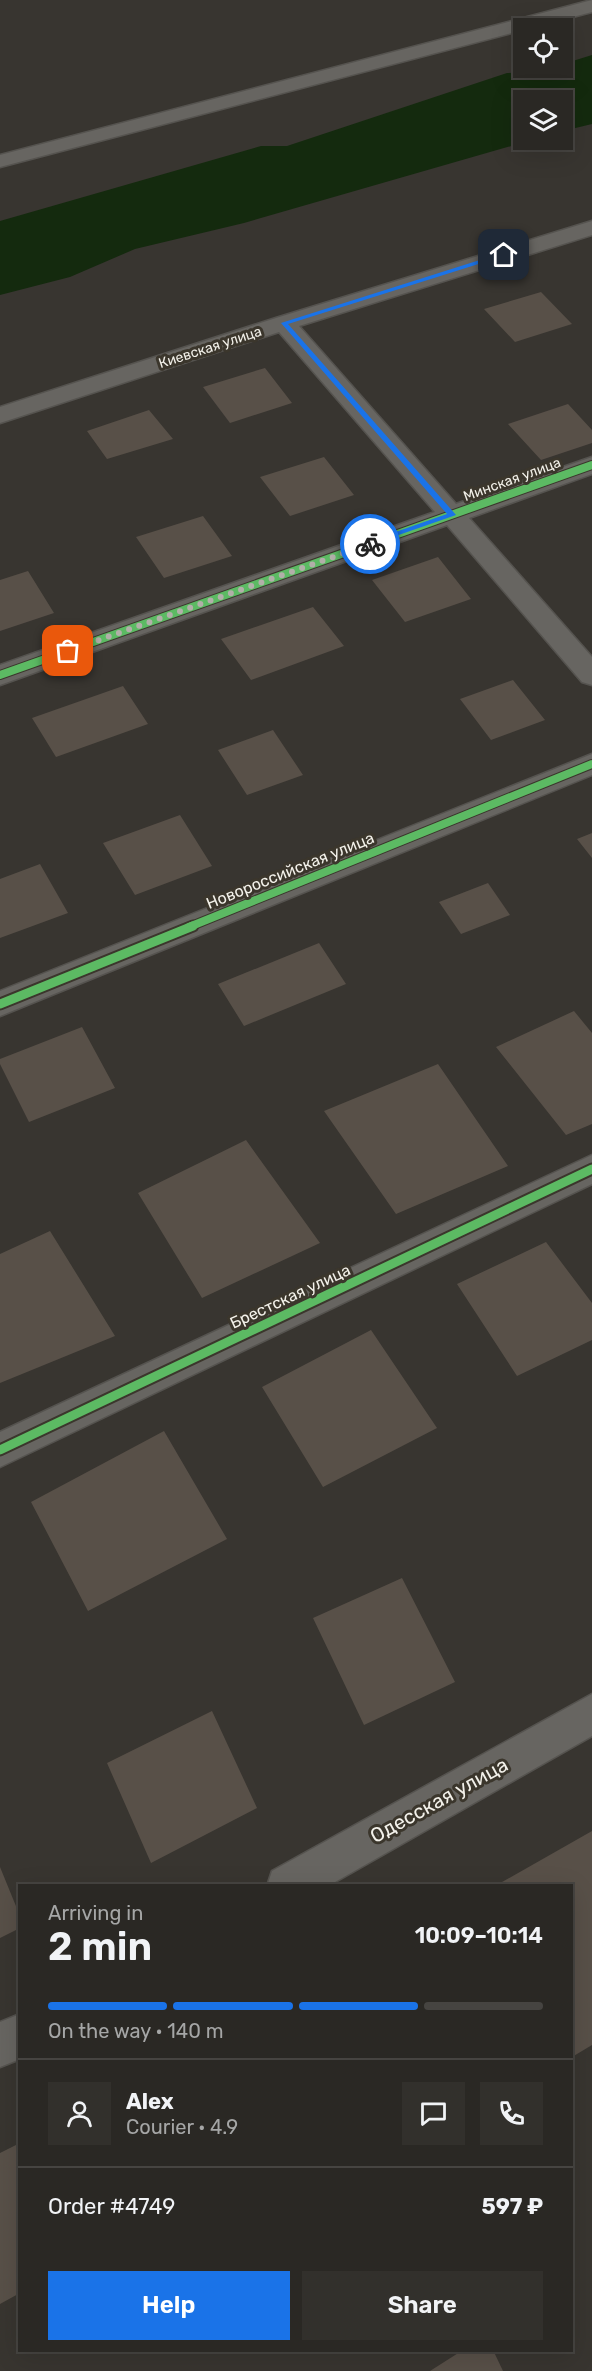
<!DOCTYPE html>
<html lang="en">
<head>
<meta charset="utf-8">
<style>
	:root { --surface:#2a2824; --page:#32302c; --text:#f1f3f6; --muted:#a5a6a6; --line:#464441; --accent:#1a73e8 }
	body { margin:0; font-family:Rubik,sans-serif; background:var(--page); color:var(--text); height:100vh; display:flex; flex-direction:column; font-size:22px; white-space:nowrap }
	* { box-sizing:border-box; margin:0 }
	p { font-size:20px; color:var(--muted) }
	.icon { flex:none; width:33px; height:33px; fill:none; stroke:currentColor; stroke-width:2; stroke-linecap:round; stroke-linejoin:round }
	.map { position:relative; flex:1; overflow:hidden }
	.sheet { position:absolute; left:18px; top:1884px; width:555px; height:468px; display:flex; flex-direction:column; background:var(--surface); border-radius:0px; box-shadow:0 6px 24px #0002,0 0 0 2px var(--line) }
	.sheet>* { flex:none }
	.fabs { position:absolute; left:513px; top:18px; display:grid; gap:12px }
	.fabs a { display:grid; place-items:center; width:60px; height:60px; border-radius:0px; background:var(--surface); box-shadow:0 6px 24px #0002,0 0 0 2px var(--line); font-size:30px }
	.pin { position:absolute; display:grid; place-items:center; width:51px; height:51px; color:#fff; margin:-26px; border-radius:12px; box-shadow:0 3px 9px #0006 }
	.courier { position:absolute; display:grid; place-items:center; width:60px; height:60px; margin:-30px; border:4px solid #1a73e8; border-radius:50%; background:#fff; color:#222; box-shadow:0 2px 8px #0007 }
	.headline em { font-style:normal; font-weight:600 }
	.headline div { display:flex; flex-direction:column-reverse }
	.headline { display:flex; align-items:center; justify-content:space-between; height:102px; padding:0 30px }
	h1 { font-size:39px; font-weight:600; line-height:45px }
	.bar { display:grid; grid-template-columns:repeat(4,1fr); gap:9px 6px; align-content:center; height:72px; padding:0 30px }
	.bar i { height:8px; border-radius:4px; background:var(--line) }
	.bar .current { background:var(--accent) }
	.bar p { grid-column:span 4 }
	.line { display:flex; align-items:center; gap:15px; padding:0 30px; border-top:2px solid var(--line) }
	.line div { flex:1 }
	.round { display:grid; place-items:center; flex:none; width:63px; height:63px; border-radius:0px; background:var(--page) }
	.action { display:flex; gap:12px; margin-top:auto; padding:12px 30px }
	.action a { flex:1; height:69px; border-radius:0px; background:var(--accent); color:#fff; font-size:24px; font-weight:600; line-height:69px; text-align:center }
	.action a+a { background:var(--page); color:var(--text) }
	.map>svg:first-child { display:block }
	.water { fill:#142a0e }
	.building { fill:#585048 }
	.lines { fill:none; stroke-linecap:round; stroke-linejoin:round }
	.minor-casing { stroke:#55534f; stroke-width:3 }
	.minor { fill:#676561; fill-rule:evenodd }
	.cycleway-far1-casing { stroke:#3b362c; stroke-width:10 }
	.cycleway-casing { stroke:#3b362c; stroke-width:13 }
	.cycleway-far1 { stroke:#5cba63; stroke-width:8 }
	.cycleway { stroke:#5cba63; stroke-width:9 }
	.route { fill:#1a73e8 }
	.done { stroke:#b2afa9; stroke-width:6; stroke-dasharray:0 10.8 }
	.labels { text-anchor:middle; stroke-width:6; stroke-linejoin:round; paint-order:stroke }
	.far-street-label { font-size:14px; fill:#f3f1ea; stroke:#3b362c }
	.street-label { font-size:16px; fill:#f3f1ea; stroke:#3b362c }
	.near-street-label { font-size:20px; fill:#f3f1ea; stroke:#3b362c }
</style>
</head>
<body>
<div class="map">
<svg width="592" height="2371" viewBox="0 0 592 2371">
	<rect width="100%" height="100%" fill="#383530"/>
	<path class="water" d="M 592,55 L 592,124 L 563,131 L 562,100 L 524,100 L 524,140 L 532,140 L 244,223 L 135,249 L 70,277 L 0,295 L 0,221 L 261,146 L 287,146 L 507,73 C 526,73 543,68 562,68 L 563,64 Z"/>
	<path class="building" d="M 541,292 L 572,324 L 515,342 L 484,309 Z
		M 265,368 L 292,403 L 230,423 L 203,387 Z
		M 568,404 L 592,430 L 592,443 L 541,460 L 508,424 Z
		M 149,410 L 173,439 L 107,459 L 87,431 Z
		M 324,457 L 354,495 L 290,516 L 260,477 Z
		M 203,516 L 232,556 L 164,578 L 136,537 Z
		M 438,557 L 471,599 L 405,622 L 372,580 Z
		M 28,571 L 54,613 L 0,631 L 0,580 Z
		M 313,607 L 344,646 L 251,680 L 221,639 Z
		M 513,680 L 545,720 L 491,740 L 460,699 Z
		M 123,686 L 148,724 L 56,757 L 32,718 Z
		M 273,730 L 303,775 L 247,795 L 218,750 Z
		M 180,815 L 212,866 L 135,895 L 103,843 Z
		M 592,833 L 592,858 L 577,839 Z
		M 40,864 L 68,913 L 0,938 L 0,879 Z
		M 488,883 L 510,915 L 461,934 L 439,902 Z
		M 319,943 L 346,984 L 244,1026 L 218,984 Z
		M 574,1011 L 592,1033 L 592,1124 L 566,1135 L 496,1047 Z
		M 82,1027 L 115,1088 L 29,1122 L 0,1064 L 0,1059 Z
		M 438,1064 L 508,1166 L 396,1214 L 324,1111 Z
		M 246,1140 L 320,1243 L 202,1298 L 138,1193 Z
		M 50,1231 L 115,1336 L 0,1383 L 0,1254 Z
		M 546,1242 L 592,1303 L 592,1340 L 517,1376 L 457,1284 Z
		M 371,1330 L 437,1428 L 323,1487 L 262,1387 Z
		M 164,1431 L 227,1539 L 88,1611 L 31,1502 Z
		M 402,1578 L 455,1682 L 364,1725 L 313,1618 Z
		M 212,1711 L 257,1808 L 151,1863 L 107,1763 Z
		M 592,1831 L 592,2045 L 572,2057 L 572,1886 L 495,1886 Z
		M 0,1867 L 20,1916 L 20,1928 L 0,1938 Z
		M 20,2143 L 20,2293 L 0,2304 L 0,2153 Z
		M 463,2350 L 493,2350 L 503,2371 L 430,2371 Z"/>
	<g class="lines">
		<defs>
			<path id="minor" d="M 592,0 L 592,12 L 0,167 L 0,155 Z
				M 592,221 L 592,235 L 299,326 L 456,504 L 592,457 L 592,474 L 469,518 L 592,657 L 592,685 L 582,682 L 447,525 L 0,685 L 0,665 L 435,512 L 279,332 L 0,423 L 0,407 L 276,318 Z
				M 592,754 L 592,775 L 0,1016 L 0,991 Z
				M 592,1155 L 592,1184 L 0,1467 L 0,1432 Z
				M 592,1694 L 592,1736 L 328,1886 L 267,1886 L 272,1871 Z
				M 20,2014 L 20,2059 L 0,2067 L 0,2022 Z"/>
		</defs>
		<use href="#minor" class="minor-casing"/>
		<use href="#minor" class="minor"/>
		<defs>
			<path id="cycleway-far1" d="M 0,675 L 592,465
				M 189,927 L 592,764"/>
			<path id="cycleway" d="M 0,1004 L 193,926
				M 0,1450 L 592,1169"/>
		</defs>
		<use href="#cycleway-far1" class="cycleway-far1-casing"/>
		<use href="#cycleway" class="cycleway-casing"/>
		<use href="#cycleway-far1" class="cycleway-far1"/>
		<use href="#cycleway" class="cycleway"/>
	</g>
	<path class="route" d="M 502,253 L 507,255 L 288,324 L 456,515 L 367,546 L 367,542 L 447,514 L 281,323 Z"/>
	<g class="lines">
		<path class="done" d="M 68,651 L 370,544"/>
	</g>
	<g class="labels">
		<g class="far-street-label">
			<text transform="translate(210 347) rotate(-18)" y="5">Киевская улица</text>
			<text transform="translate(512 479) rotate(-20)" y="5">Минская улица</text>
		</g>
		<g class="street-label">
			<text transform="translate(290 870) rotate(-22)" y="6">Новороссийская улица</text>
			<text transform="translate(290 1296) rotate(-25)" y="6">Брестская улица</text>
		</g>
		<g class="near-street-label">
			<text transform="translate(439 1800) rotate(-29)" y="7">Одесская улица</text>
		</g>
	</g>
</svg>
<div class="fabs">
<a><svg class="icon" aria-label="locate" viewBox="0 0 24 24"><circle cx="12" cy="12" r="6"/><path d="M12 2v4M12 18v4M2 12h4M18 12h4"/></svg></a>
<a><svg class="icon" aria-label="layers" viewBox="0 0 24 24"><path d="M12 4l9 5-9 5-9-5zM3 14l9 5 9-5"/></svg></a>
</div>
<div class="pin" style="left:68px;top:651px;background:#ea580c"><svg class="icon" aria-label="bag" viewBox="0 0 24 24"><path d="M5 8h14l-1 12H6zM9 8a3 3 0 0 1 6 0"/></svg></div>
<div class="pin" style="left:504px;top:255px;background:#1f2937"><svg class="icon" aria-label="home" viewBox="0 0 24 24"><path d="M3 11l9-7 9 7M6 9v11h12V9"/></svg></div>
<div class="courier" style="left:370px;top:544px"><svg class="icon" aria-label="bike" viewBox="0 0 24 24"><circle cx="6" cy="16" r="4"/><circle cx="18" cy="16" r="4"/><path d="M6 16l4-8h5l3 8M10 8l3 8H6M13 5h3"/></svg></div>
<section class="sheet">
<div class="headline"><div><h1>2 min</h1><p>Arriving in</p></div><em>10:09–10:14</em></div>
<div class="bar"><i class="current"></i><i class="current"></i><i class="current"></i><i></i><p>On the way · 140 m</p></div>
<div class="line" style="height:108px"><a class="round"><svg class="icon" aria-label="person" viewBox="0 0 24 24"><circle cx="12" cy="8" r="4"/><path d="M4 21q1-7 8-7t8 7"/></svg></a><div><b>Alex</b><p>Courier · 4.9</p></div><a class="round"><svg class="icon" aria-label="chat" viewBox="0 0 24 24"><path d="M4 5h16v11H9l-5 4z"/></svg></a><a class="round"><svg class="icon" aria-label="phone" viewBox="0 0 24 24"><path d="M5 4h4l2 5-3 2q2 4 5 5l2-3 5 2v4C11 20 4 13 5 4z"/></svg></a></div>
<div class="line" style="height:78px"><div>Order #4749</div><b>597 ₽</b></div>
<div class="action"><a>Help</a><a>Share</a></div>
</section>
</div>
</body>
</html>
